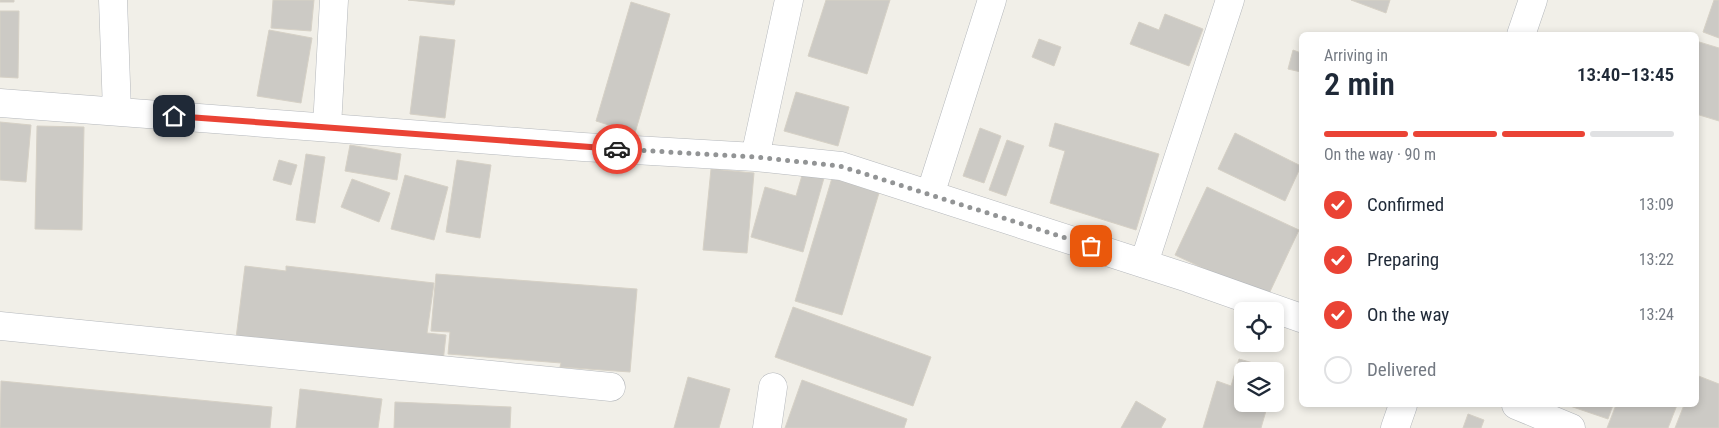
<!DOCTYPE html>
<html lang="en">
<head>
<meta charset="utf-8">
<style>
	:root { --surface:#fff; --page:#f6f6f7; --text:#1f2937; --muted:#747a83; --line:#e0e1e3; --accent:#ea4335 }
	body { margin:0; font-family:"Roboto Condensed",sans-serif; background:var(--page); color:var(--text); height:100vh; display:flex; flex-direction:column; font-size:19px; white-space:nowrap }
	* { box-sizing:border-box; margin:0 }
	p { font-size:16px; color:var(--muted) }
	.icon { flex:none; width:28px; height:28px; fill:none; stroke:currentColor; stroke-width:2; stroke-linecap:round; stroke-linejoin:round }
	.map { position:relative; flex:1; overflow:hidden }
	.side { position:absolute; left:1299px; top:32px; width:400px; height:375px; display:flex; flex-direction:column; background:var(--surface); border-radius:8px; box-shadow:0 2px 8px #0003 }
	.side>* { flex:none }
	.fabs { position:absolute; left:1234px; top:302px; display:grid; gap:10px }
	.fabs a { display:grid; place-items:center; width:50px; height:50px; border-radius:8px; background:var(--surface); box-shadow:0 2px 8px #0003; font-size:25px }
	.pin { position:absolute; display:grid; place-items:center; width:42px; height:42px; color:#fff; margin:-21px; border-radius:10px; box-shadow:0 2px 8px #0006 }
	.courier { position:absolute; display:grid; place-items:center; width:50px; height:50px; margin:-25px; border:4px solid #ea4335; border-radius:50%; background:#fff; color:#222; box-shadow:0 1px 6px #0007 }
	.overview em { font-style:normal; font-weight:600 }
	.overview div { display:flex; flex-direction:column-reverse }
	.overview { display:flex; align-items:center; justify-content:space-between; height:85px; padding:0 25px }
	h1 { font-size:32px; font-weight:600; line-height:38px }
	.bar { display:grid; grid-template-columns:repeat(4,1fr); gap:8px 5px; align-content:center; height:60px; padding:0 25px }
	.bar i { height:6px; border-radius:4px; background:var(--line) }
	.bar .current { background:var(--accent) }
	.bar p { grid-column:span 4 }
	ol { padding:0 25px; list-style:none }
	li { display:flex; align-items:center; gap:15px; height:55px }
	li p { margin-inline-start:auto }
	li .icon { padding:5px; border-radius:50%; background:var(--accent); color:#fff; stroke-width:4 }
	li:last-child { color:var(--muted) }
	li i { width:28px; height:28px; border:2px solid var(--line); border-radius:50% }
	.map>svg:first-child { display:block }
	.building { fill:#cccac5; stroke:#d6d1c6 }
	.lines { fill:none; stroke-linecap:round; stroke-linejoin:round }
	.street-casing { stroke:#b5b8bc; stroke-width:29 }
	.street { stroke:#fff; stroke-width:28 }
	.done { stroke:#929495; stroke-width:5; stroke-dasharray:0 9 }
	.route { stroke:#ea4335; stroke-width:6 }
</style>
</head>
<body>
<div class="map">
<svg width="1719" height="428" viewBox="0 0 1719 428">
	<rect width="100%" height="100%" fill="#f1efe8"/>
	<path class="building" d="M 0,0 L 14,0 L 14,2 L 0,2 Z
		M 273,0 L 314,0 L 311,31 L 271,28 Z
		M 408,0 L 455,0 L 454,5 Z
		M 826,0 L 890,0 L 867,74 L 808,56 Z
		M 1351,0 L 1390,0 L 1386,13 Z
		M 1714,0 L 1719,0 L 1719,38 L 1703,32 Z
		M 631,2 L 670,14 L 635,133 L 596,121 Z
		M 0,11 L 19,11 L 18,78 L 0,77 Z
		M 1165,14 L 1203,29 L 1189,66 L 1130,44 L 1139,22 L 1159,30 Z
		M 269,30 L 312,38 L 301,103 L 257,96 Z
		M 420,36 L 455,40 L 445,118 L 410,114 Z
		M 1039,39 L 1061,47 L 1054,66 L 1032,57 Z
		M 1696,41 L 1719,48 L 1719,121 L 1696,114 Z
		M 1293,50 L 1301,53 L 1301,72 L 1288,69 Z
		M 796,92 L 849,107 L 838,146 L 784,131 Z
		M 0,122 L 31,125 L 26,182 L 0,180 Z
		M 1055,123 L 1159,154 L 1136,230 L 1050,203 L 1065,151 L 1049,146 Z
		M 37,126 L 84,127 L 82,230 L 35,229 Z
		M 980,128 L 1001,136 L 984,183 L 963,176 Z
		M 1235,133 L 1301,166 L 1285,201 L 1218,169 Z
		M 1007,140 L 1024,146 L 1006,196 L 989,190 Z
		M 350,145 L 401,154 L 397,180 L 345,171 Z
		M 306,154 L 325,157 L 315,223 L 296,220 Z
		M 279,160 L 297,165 L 291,185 L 273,180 Z
		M 457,160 L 491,165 L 480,238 L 446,232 Z
		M 711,169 L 754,173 L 747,253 L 703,250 Z
		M 803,172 L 824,178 L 803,252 L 751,237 L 765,187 L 796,196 Z
		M 405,175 L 448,187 L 434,240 L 391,229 Z
		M 832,178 L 879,193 L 842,315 L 795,301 Z
		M 352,179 L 390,193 L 379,222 L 341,207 Z
		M 1207,187 L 1299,230 L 1267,298 L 1175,255 Z
		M 245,266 L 286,271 L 286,266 L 434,283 L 427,333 L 446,335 L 443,362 L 236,338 Z
		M 436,274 L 637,289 L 630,372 L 560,367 L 561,363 L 448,354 L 450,332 L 431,331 Z
		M 793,307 L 931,357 L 913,406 L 775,357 Z
		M 1239,359 L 1278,370 L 1275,381 L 1275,371 L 1242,371 L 1242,404 L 1268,404 L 1261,428 L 1203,428 L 1217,381 L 1231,386 Z
		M 1696,375 L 1719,384 L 1719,428 L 1675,428 L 1684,405 L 1696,405 Z
		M 688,377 L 730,389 L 719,428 L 674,428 Z
		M 802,380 L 907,419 L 904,428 L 785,428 Z
		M 1,381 L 272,407 L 270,428 L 0,428 Z
		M 300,389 L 382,399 L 378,428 L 296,428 Z
		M 1136,401 L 1166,419 L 1161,428 L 1121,428 Z
		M 395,402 L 511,407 L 510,428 L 394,428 Z
		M 1567,405 L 1613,405 L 1608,419 Z
		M 1616,405 L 1677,405 L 1668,428 L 1607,428 Z
		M 1468,414 L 1484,420 L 1481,428 L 1463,428 Z"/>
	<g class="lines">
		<defs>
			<path id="street" d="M 113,0 L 117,111
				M 1521,35 L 1533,0
				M 0,103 L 583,147 L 755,157 L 841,166 L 1188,278 L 1301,318
				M 327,127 L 334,0
				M 755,157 L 789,0
				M 930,195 L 992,0
				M 1144,263 L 1230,0
				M 0,326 L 611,387
				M 1516,405 L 1571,428
				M 767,428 L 773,387
				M 1395,428 L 1403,405"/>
		</defs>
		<use href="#street" class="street-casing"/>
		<use href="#street" class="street"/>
	</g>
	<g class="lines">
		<path class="done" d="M 617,149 L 755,157 L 840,166 L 1091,246"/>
		<path class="route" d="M 174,116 L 617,149"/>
	</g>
</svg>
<div class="fabs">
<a><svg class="icon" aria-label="locate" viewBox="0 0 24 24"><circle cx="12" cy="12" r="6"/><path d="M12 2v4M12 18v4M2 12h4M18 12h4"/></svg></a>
<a><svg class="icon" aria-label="layers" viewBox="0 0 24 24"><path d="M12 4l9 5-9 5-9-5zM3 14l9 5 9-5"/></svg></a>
</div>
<div class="pin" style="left:1091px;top:246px;background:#ea580c"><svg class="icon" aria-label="bag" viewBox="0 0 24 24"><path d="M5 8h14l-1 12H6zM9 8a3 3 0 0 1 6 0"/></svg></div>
<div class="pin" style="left:174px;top:116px;background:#1f2937"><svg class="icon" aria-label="home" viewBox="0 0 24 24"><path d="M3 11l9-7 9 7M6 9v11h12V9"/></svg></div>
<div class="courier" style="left:617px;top:149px"><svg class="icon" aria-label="car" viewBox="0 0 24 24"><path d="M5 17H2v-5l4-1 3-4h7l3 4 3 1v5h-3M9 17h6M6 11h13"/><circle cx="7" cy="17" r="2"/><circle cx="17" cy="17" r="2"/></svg></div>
<section class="side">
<div class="overview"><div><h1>2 min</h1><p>Arriving in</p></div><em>13:40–13:45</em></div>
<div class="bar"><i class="current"></i><i class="current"></i><i class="current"></i><i></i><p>On the way · 90 m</p></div>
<ol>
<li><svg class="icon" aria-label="check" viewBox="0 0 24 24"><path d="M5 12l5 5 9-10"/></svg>Confirmed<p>13:09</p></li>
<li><svg class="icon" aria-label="check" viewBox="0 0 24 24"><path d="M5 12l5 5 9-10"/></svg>Preparing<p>13:22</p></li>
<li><svg class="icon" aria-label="check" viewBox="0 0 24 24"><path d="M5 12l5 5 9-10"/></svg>On the way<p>13:24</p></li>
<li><i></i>Delivered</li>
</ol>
</section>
</div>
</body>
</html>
